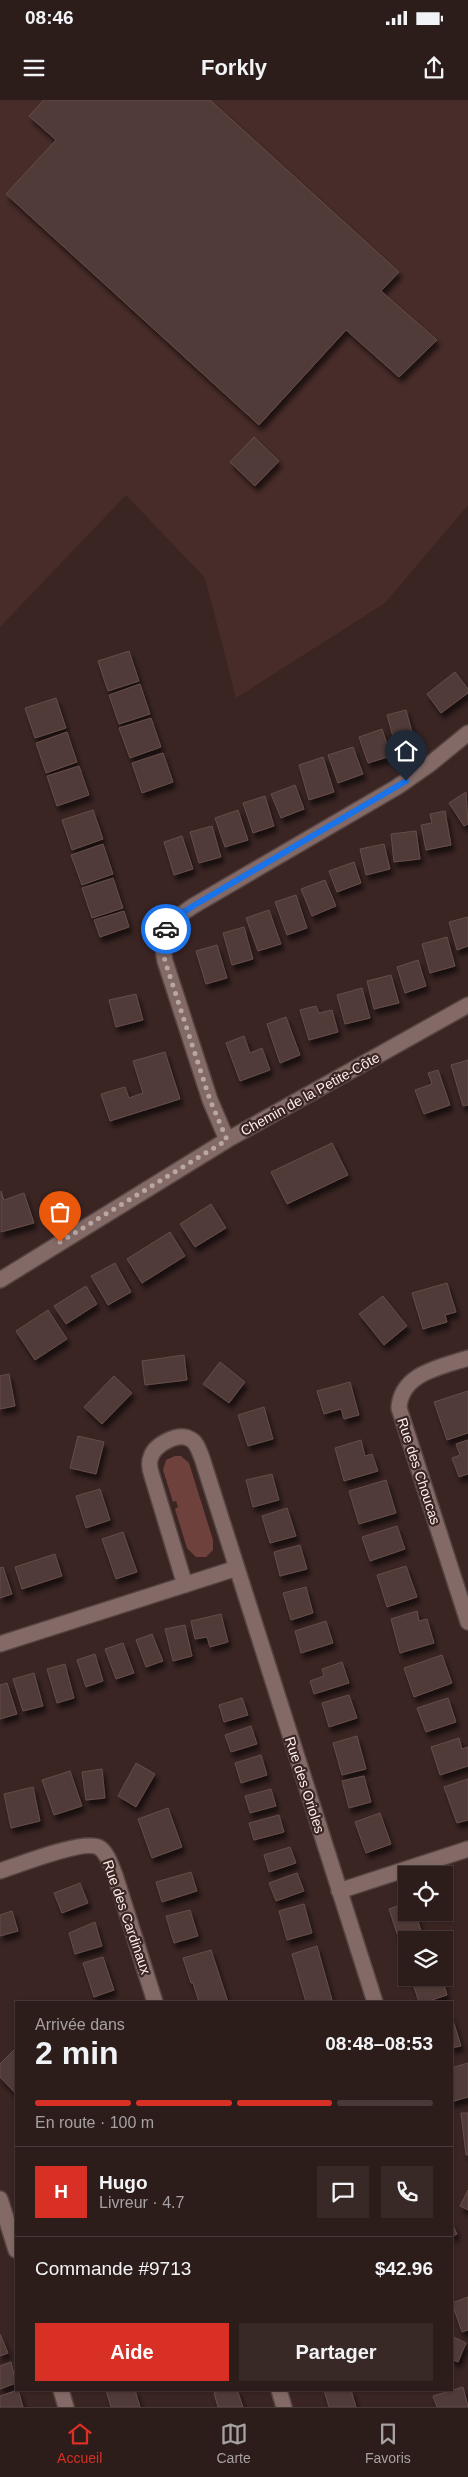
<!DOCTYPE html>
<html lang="fr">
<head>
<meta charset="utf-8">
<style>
	:root { --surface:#2c1c1a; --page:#382927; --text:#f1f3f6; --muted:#a6a1a2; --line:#483a39; --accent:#d93025 }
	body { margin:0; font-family:Arial,sans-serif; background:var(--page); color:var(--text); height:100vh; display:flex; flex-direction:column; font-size:19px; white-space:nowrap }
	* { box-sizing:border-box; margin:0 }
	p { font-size:16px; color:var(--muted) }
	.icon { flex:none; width:28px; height:28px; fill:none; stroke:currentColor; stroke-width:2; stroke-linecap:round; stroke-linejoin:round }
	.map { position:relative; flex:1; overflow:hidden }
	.side { position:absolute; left:15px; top:1901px; width:438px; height:390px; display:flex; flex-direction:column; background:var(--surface); border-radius:0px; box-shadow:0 1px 4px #0004,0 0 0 1px var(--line) }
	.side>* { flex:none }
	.tools { position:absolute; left:398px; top:1766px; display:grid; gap:10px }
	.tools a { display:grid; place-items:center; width:55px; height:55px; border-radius:0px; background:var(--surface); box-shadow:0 1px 4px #0004,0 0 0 1px var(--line); font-size:25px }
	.pin { position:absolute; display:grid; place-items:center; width:42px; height:42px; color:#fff; margin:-51px -21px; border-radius:50% 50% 50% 0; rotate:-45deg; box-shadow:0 0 5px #0007 }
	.pin .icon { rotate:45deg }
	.courier { position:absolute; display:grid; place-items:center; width:50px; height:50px; margin:-25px; border:4px solid #1a73e8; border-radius:50%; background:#fff; color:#222; box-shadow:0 1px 6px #0007 }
	.headline em { font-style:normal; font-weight:800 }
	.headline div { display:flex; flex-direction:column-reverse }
	.headline { display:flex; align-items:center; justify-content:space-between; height:85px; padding:0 20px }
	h1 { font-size:32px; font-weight:800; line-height:38px }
	.bar { display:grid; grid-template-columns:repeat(4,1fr); gap:8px 5px; align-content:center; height:60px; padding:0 20px }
	.bar i { height:6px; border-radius:4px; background:var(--line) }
	.bar .active { background:var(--accent) }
	.bar p { grid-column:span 4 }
	.line { display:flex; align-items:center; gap:12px; padding:0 20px; border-top:1px solid var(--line) }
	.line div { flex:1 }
	.round { display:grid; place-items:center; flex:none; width:52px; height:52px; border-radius:0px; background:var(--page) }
	.button { display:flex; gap:10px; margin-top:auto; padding:10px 20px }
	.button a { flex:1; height:58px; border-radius:0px; background:var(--accent); color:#fff; font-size:20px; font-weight:800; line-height:58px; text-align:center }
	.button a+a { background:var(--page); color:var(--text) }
	.status { display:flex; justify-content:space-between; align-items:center; height:35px; padding:0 25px; background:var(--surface); direction:ltr }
	.status svg { height:14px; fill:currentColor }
	header { display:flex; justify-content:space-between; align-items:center; height:65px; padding:0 20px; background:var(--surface); font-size:22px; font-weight:800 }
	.tab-bar { display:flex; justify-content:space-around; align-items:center; height:70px; border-top:1px solid var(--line); background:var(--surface); font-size:14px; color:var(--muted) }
	.tab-bar a { display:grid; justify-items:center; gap:2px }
	.tab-bar .active { color:var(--accent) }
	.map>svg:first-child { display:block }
	.built { fill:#482c29 }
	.green { fill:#6f413c }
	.building { fill:#513a37; stroke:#654d4a; filter:url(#shadow) }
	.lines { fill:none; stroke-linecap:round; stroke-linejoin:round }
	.minor-casing { stroke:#564442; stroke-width:18 }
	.minor { stroke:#836a67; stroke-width:15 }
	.done { stroke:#b8a7a5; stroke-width:5; stroke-dasharray:0 9 }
	.route { stroke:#1a73e8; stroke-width:6 }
	.labels { text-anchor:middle; stroke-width:4.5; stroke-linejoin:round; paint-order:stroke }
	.street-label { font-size:14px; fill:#fcedeb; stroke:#3a2523 }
</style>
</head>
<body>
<div class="status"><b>08:46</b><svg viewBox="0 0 49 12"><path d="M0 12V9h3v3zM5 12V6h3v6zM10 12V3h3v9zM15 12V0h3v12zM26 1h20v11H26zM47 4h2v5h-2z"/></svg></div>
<header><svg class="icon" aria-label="menu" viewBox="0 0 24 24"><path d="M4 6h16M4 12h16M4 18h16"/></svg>Forkly<svg class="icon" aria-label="share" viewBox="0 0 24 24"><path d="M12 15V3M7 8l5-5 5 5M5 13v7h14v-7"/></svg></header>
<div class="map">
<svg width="468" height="2307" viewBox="0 0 468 2307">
	<defs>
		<filter id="shadow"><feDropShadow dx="3" dy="5.5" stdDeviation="2.5" flood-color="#0009"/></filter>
	</defs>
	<rect width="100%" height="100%" fill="#3a2523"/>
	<path class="built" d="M 0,0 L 468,0 L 468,405 L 385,503 L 236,598 L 205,478 L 126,395 L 0,527 Z"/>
	<path class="green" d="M 175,1356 L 181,1356 L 189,1363 L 213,1440 L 213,1450 L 206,1457 L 196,1457 L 187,1448 L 175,1409 L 178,1407 L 176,1401 L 173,1402 L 163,1370 L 166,1360 Z"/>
	<path class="building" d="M 44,0 L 210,0 L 399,172 L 381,191 L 437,240 L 399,277 L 346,230 L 259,325 L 6,94 L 56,40 L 29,16 Z
		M 254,337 L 279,361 L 255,386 L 230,362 Z
		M 129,551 L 139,581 L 108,591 L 98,561 Z
		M 455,572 L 468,589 L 468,593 L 441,613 L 427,594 Z
		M 140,584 L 150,614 L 119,624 L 109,595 Z
		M 56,598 L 66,628 L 35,638 L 25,608 Z
		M 406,610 L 414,639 L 395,644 L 387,615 Z
		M 151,618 L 161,647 L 130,658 L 119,628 Z
		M 382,629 L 391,656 L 368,663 L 359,637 Z
		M 67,632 L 77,662 L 46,673 L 36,643 Z
		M 353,647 L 363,674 L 338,683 L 328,655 Z
		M 163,653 L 173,682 L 142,693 L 132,663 Z
		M 323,657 L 334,692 L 309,700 L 299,665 Z
		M 79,666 L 89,695 L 57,706 L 47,676 Z
		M 295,685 L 304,709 L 281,718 L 271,694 Z
		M 466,692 L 468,724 L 464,726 L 449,703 Z
		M 265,696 L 274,726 L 253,733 L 243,703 Z
		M 93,710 L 103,739 L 72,750 L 62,720 Z
		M 238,710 L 248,740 L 225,747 L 215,718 Z
		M 445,711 L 451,745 L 426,750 L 421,725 L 432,723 L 430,714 Z
		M 212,726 L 221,757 L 199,763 L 190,732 Z
		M 416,731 L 420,759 L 394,762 L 391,734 Z
		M 182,736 L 193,769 L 174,775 L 164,742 Z
		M 103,744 L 113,774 L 82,785 L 71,755 Z
		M 384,744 L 390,769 L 366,775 L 360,749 Z
		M 354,762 L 361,783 L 337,792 L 329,771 Z
		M 113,778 L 123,808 L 92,818 L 82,788 Z
		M 325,780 L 336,806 L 312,816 L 301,789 Z
		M 296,795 L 307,828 L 287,835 L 275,802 Z
		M 269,810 L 281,844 L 258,851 L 246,818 Z
		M 124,811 L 129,827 L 100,837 L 94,820 Z
		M 468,817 L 468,846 L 457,850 L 449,822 Z
		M 244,827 L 253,859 L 232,865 L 223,833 Z
		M 447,837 L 455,866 L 430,873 L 422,844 Z
		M 217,845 L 227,878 L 206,884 L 196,851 Z
		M 418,860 L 426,886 L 405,893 L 397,867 Z
		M 391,875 L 399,903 L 374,909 L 367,881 Z
		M 362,888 L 370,918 L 345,924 L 337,895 Z
		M 136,894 L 143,920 L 116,927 L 109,900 Z
		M 316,906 L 319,913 L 332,910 L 338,932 L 309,940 L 300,910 Z
		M 286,917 L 300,955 L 280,963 L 267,924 Z
		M 244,936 L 250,953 L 262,948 L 270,970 L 240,981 L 226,943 Z
		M 165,952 L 180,999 L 110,1021 L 101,994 L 125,987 L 129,998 L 143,993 L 133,961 Z
		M 468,960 L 468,1005 L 463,1006 L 451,965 Z
		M 438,970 L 450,1005 L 424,1014 L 415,990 L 432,984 L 428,973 Z
		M 332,1043 L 348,1075 L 287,1104 L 271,1072 Z
		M 1,1091 L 4,1100 L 24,1093 L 34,1123 L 1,1132 Z
		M 211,1104 L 226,1128 L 195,1147 L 180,1124 Z
		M 170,1132 L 185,1156 L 142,1183 L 127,1159 Z
		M 115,1163 L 131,1192 L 108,1205 L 91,1176 Z
		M 447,1183 L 456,1212 L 445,1215 L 447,1222 L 423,1229 L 412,1193 Z
		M 86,1186 L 97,1204 L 66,1224 L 54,1206 Z
		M 383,1196 L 407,1226 L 384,1245 L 359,1214 Z
		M 48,1210 L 67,1239 L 35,1260 L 16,1231 Z
		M 184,1255 L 187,1280 L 145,1285 L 142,1261 Z
		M 220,1262 L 245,1282 L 229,1303 L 203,1284 Z
		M 9,1274 L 15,1306 L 0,1309 L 0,1276 Z
		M 114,1276 L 132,1293 L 102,1324 L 84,1307 Z
		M 350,1282 L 359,1315 L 344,1319 L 341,1309 L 324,1314 L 317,1291 Z
		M 468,1291 L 468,1333 L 447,1340 L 434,1302 Z
		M 264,1307 L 273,1339 L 248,1346 L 238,1315 Z
		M 78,1336 L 104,1342 L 96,1374 L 70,1368 Z
		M 361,1340 L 365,1356 L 372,1354 L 378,1371 L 344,1381 L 335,1348 Z
		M 468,1340 L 468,1374 L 459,1377 L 452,1358 L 460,1355 L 456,1344 Z
		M 272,1374 L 279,1400 L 253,1407 L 246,1380 Z
		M 386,1380 L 396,1413 L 359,1424 L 349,1391 Z
		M 100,1389 L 110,1420 L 86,1428 L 76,1396 Z
		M 287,1408 L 296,1436 L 270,1443 L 262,1416 Z
		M 397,1426 L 405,1449 L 370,1461 L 362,1437 Z
		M 123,1432 L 137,1472 L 116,1479 L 102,1439 Z
		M 300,1445 L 307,1469 L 280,1476 L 274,1452 Z
		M 55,1454 L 62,1476 L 22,1489 L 15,1467 Z
		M 406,1466 L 417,1497 L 387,1507 L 377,1475 Z
		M 3,1467 L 12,1494 L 0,1498 L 0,1468 Z
		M 306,1487 L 313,1513 L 291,1520 L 283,1493 Z
		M 417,1511 L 419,1521 L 427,1519 L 434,1543 L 400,1553 L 391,1519 Z
		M 221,1514 L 228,1542 L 210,1547 L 207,1537 L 195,1539 L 191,1521 Z
		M 326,1521 L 333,1543 L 301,1553 L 295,1531 Z
		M 185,1525 L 192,1556 L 173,1561 L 165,1529 Z
		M 152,1534 L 163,1561 L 146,1567 L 136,1540 Z
		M 123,1543 L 134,1573 L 116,1579 L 105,1549 Z
		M 95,1554 L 103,1581 L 86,1587 L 77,1560 Z
		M 442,1555 L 452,1583 L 414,1597 L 404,1568 Z
		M 342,1562 L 349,1583 L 314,1594 L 310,1581 L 324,1576 L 322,1569 Z
		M 65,1564 L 74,1598 L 57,1603 L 47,1569 Z
		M 34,1573 L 43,1606 L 23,1611 L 13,1579 Z
		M 7,1583 L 17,1614 L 0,1619 L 0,1585 Z
		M 349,1595 L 357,1618 L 329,1627 L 322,1603 Z
		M 242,1598 L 248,1615 L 224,1622 L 219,1605 Z
		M 448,1598 L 456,1622 L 426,1632 L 417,1608 Z
		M 251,1626 L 257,1644 L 231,1652 L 225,1635 Z
		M 357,1636 L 366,1669 L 342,1675 L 333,1643 Z
		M 459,1638 L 462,1649 L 468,1647 L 468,1666 L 440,1675 L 431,1647 Z
		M 261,1655 L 267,1675 L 241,1683 L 235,1663 Z
		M 136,1663 L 155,1674 L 136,1707 L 118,1696 Z
		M 102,1669 L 105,1698 L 86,1700 L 82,1672 Z
		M 70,1671 L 82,1706 L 54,1715 L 42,1680 Z
		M 364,1676 L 371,1702 L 349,1708 L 342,1681 Z
		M 468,1679 L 468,1720 L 457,1723 L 444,1687 Z
		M 33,1687 L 40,1721 L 11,1728 L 4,1694 Z
		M 271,1689 L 276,1706 L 250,1713 L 245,1696 Z
		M 168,1708 L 182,1747 L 152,1758 L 138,1719 Z
		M 380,1713 L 391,1744 L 366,1753 L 355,1722 Z
		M 279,1715 L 284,1732 L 254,1740 L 249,1723 Z
		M 290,1747 L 296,1763 L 269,1772 L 264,1755 Z
		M 191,1772 L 197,1791 L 162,1802 L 156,1782 Z
		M 297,1773 L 304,1791 L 276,1801 L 269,1783 Z
		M 80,1783 L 88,1803 L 62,1813 L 54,1793 Z
		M 406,1803 L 406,1812 L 415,1812 L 424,1840 L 406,1840 L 406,1848 L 402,1849 L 389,1809 Z
		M 304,1804 L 312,1833 L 287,1840 L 279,1811 Z
		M 190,1810 L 198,1836 L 174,1843 L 166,1816 Z
		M 12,1811 L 18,1831 L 0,1836 L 0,1815 Z
		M 95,1822 L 102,1846 L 75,1854 L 69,1833 Z
		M 317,1846 L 332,1900 L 306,1902 L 292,1854 Z
		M 211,1850 L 228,1902 L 199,1902 L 193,1883 L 191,1883 L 183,1858 Z
		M 103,1857 L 114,1890 L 94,1897 L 83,1863 Z
		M 411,1878 L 442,1878 L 447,1895 L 426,1902 L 419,1902 Z
		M 451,1914 L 461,1946 L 451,1948 Z
		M 15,1949 L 16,1951 L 16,1994 L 0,1977 L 0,1964 Z
		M 468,1963 L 468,1997 L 451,2002 L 451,1968 Z
		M 461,2013 L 468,2013 L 468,2055 L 466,2055 Z
		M 468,2090 L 468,2110 L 460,2106 Z
		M 451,2122 L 457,2134 L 451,2137 Z
		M 468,2197 L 468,2230 L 462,2232 L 452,2203 Z
		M 0,2234 L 8,2253 L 0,2256 Z
		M 451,2236 L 466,2243 L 458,2262 L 451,2259 Z
		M 11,2262 L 16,2283 L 0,2289 L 0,2266 Z
		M 463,2287 L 468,2307 L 437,2307 L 433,2296 Z
		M 18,2290 L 23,2307 L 0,2307 L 0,2296 Z
		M 106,2290 L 135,2290 L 140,2307 L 111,2307 Z
		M 222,2290 L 237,2290 L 243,2307 L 218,2307 L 214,2293 Z
		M 324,2290 L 351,2290 L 356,2307 L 329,2307 Z"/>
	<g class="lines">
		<defs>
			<path id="minor" d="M 227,1040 L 210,1000 L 165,861 C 159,834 170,821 193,806 L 397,687 L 430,664 L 468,633
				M 0,1180 L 227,1040 L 468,905
				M 468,1258 C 441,1267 401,1273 399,1308 L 468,1522
				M 185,1485 L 152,1376 C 150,1370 148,1363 151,1357 C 154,1345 178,1332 190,1339 C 197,1342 199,1351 202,1358 L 375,1902
				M 0,1544 L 237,1468
				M 0,1771 C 18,1765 86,1738 100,1748 C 108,1754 111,1766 115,1775 L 155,1902
				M 339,1791 L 468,1749
				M 0,2099 L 16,2150
				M 61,2290 L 66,2307
				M 279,2290 L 284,2307"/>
		</defs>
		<use href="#minor" class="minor-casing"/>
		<use href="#minor" class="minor"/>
	</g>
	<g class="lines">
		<path class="done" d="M 60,1142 L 227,1040 L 210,1000 L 165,861 L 162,847 L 166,829"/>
		<path class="route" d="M 166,829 L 176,817 L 193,806 L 406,681"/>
	</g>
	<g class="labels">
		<g class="street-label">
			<text transform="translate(310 994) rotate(-29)" y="5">Chemin de la Petite-Côte</text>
			<text transform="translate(419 1371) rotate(72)" y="5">Rue des Choucas</text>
			<text transform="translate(305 1685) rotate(72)" y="5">Rue des Orioles</text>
			<text transform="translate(127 1817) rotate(71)" y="5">Rue des Cardinaux</text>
		</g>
	</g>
</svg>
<div class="tools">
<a><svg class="icon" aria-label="locate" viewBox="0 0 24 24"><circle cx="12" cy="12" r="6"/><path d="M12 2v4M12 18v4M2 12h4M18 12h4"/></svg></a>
<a><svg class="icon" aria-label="layers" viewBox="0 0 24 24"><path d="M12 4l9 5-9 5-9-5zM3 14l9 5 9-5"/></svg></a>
</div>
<div class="pin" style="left:60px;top:1142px;background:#ea580c"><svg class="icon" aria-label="bag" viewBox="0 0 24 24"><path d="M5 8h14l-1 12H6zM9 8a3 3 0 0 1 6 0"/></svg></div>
<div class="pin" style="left:406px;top:681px;background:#1f2937"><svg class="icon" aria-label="home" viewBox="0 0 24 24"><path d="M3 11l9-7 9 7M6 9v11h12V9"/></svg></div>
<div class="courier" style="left:166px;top:829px"><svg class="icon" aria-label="car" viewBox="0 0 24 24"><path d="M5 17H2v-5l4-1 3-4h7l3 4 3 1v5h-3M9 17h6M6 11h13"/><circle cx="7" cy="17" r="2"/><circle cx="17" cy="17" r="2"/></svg></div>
<section class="side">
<div class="headline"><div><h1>2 min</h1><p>Arrivée dans</p></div><em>08:48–08:53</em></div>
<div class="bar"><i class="active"></i><i class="active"></i><i class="active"></i><i></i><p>En route · 100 m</p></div>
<div class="line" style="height:90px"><b class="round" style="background:var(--accent);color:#fff">H</b><div><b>Hugo</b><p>Livreur · 4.7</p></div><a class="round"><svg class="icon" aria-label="chat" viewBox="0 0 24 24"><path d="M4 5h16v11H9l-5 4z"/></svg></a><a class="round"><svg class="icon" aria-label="phone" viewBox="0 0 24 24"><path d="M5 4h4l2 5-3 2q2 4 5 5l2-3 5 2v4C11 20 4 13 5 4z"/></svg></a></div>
<div class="line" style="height:65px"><div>Commande #9713</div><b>$42.96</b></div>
<div class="button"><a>Aide</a><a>Partager</a></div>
</section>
</div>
<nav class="tab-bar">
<a class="active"><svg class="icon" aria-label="home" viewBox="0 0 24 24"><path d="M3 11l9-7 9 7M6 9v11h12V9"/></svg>Accueil</a>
<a><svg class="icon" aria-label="map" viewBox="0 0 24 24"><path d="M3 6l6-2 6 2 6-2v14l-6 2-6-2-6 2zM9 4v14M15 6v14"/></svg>Carte</a>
<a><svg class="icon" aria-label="saved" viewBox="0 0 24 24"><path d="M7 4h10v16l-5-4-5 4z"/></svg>Favoris</a>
</nav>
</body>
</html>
